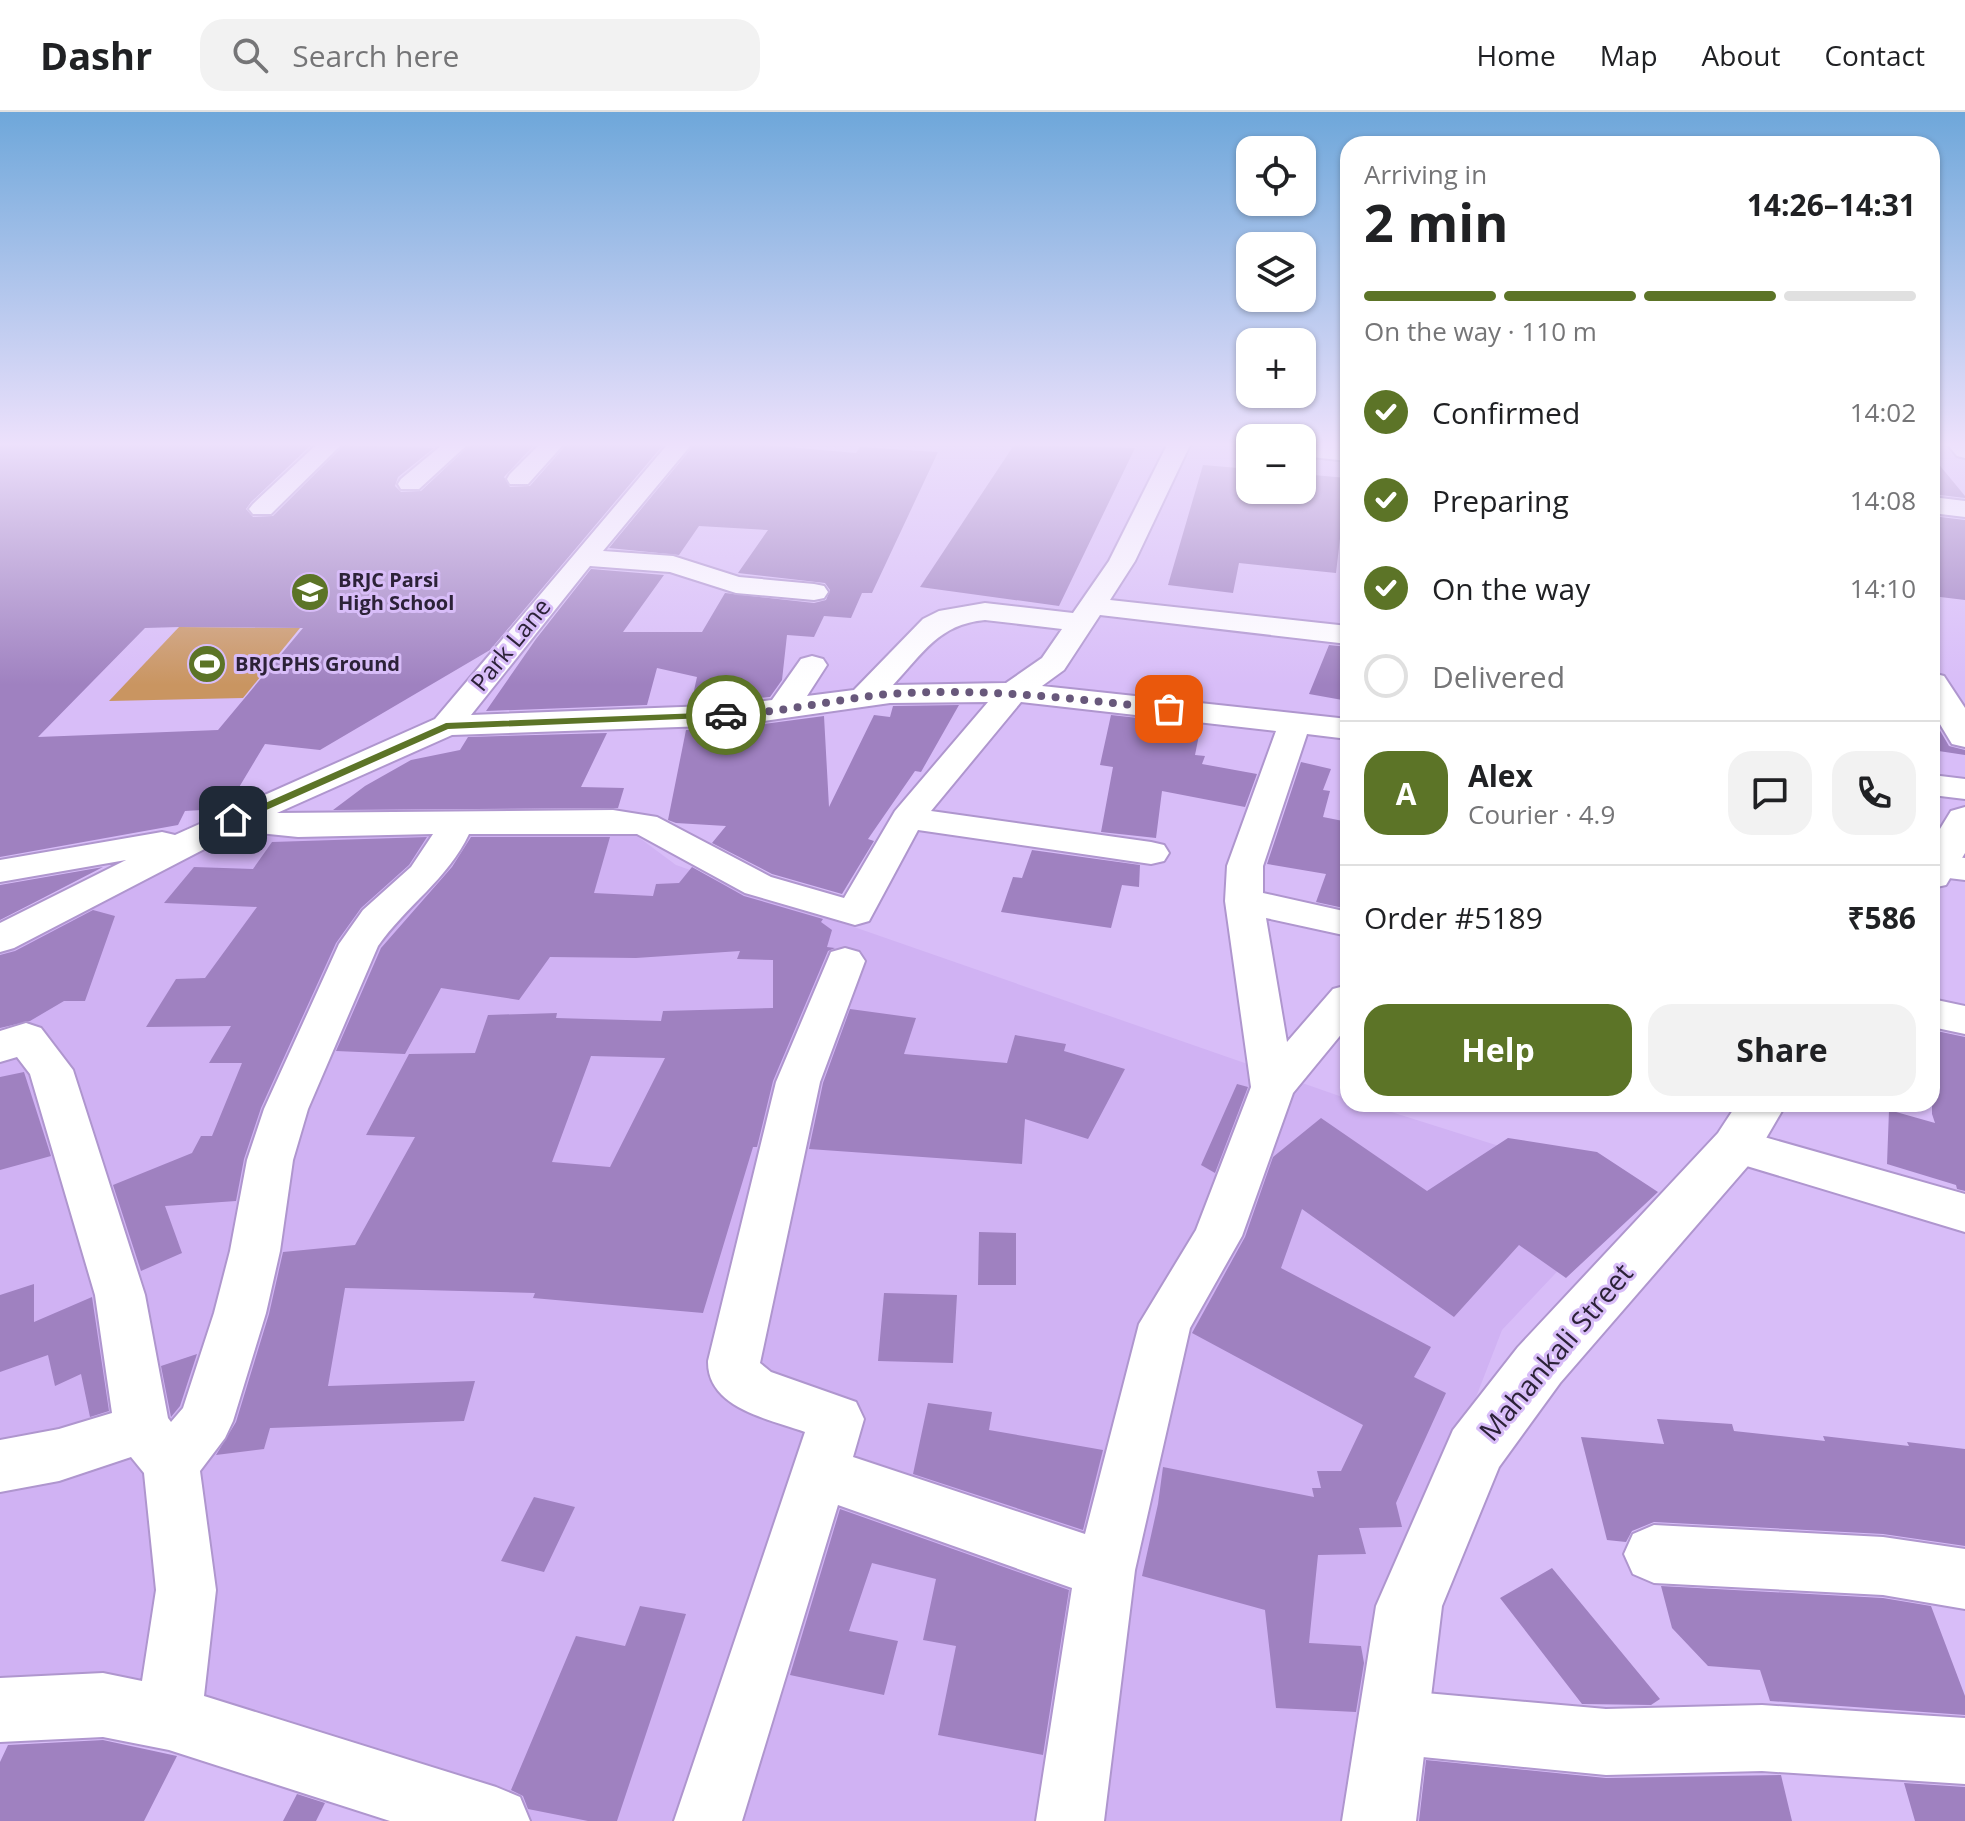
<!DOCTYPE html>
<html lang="en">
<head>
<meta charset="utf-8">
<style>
	:root { --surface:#fff; --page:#f2f2f2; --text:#202124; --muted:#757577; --line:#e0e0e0; --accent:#5c7427 }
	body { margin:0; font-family:"Open Sans",sans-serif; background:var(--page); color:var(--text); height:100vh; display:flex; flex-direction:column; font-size:30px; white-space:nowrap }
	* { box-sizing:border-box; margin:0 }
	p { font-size:26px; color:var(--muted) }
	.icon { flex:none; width:44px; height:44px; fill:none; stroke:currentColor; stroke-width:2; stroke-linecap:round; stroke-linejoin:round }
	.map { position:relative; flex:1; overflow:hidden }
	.sheet { position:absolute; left:1340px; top:24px; width:600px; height:976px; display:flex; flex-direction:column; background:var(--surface); border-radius:24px; box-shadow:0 2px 6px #0004 }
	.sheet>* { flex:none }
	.fabs { position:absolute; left:1236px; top:24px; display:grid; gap:16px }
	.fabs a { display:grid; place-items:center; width:80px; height:80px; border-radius:16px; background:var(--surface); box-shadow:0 2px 6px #0004; font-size:40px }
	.pin { position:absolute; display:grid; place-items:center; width:68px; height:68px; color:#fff; margin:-34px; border-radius:16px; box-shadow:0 4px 12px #0006 }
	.courier { position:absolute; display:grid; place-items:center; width:80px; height:80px; margin:-40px; border:6px solid #5c7427; border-radius:50%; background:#fff; color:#222; box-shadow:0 2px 10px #0007 }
	.head em { font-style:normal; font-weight:700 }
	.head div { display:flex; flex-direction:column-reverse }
	.head { display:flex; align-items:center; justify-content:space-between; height:136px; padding:0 24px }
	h1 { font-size:52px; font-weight:700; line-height:60px }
	.bar { display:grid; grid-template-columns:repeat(4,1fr); gap:12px 8px; align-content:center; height:96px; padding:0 24px }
	.bar i { height:10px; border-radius:6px; background:var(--line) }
	.bar .selected { background:var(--accent) }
	.bar p { grid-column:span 4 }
	.line { display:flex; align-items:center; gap:20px; padding:0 24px; border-top:2px solid var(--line) }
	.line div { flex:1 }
	.round { display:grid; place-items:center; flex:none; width:84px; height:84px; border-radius:24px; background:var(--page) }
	ol { padding:0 24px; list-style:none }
	li { display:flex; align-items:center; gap:24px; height:88px }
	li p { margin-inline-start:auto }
	li .icon { padding:8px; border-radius:50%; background:var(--accent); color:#fff; stroke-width:4 }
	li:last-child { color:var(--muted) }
	li i { width:44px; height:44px; border:4px solid var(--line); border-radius:50% }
	.cta { display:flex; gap:16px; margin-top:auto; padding:16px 24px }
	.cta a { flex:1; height:92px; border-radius:24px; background:var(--accent); color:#fff; font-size:32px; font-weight:700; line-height:92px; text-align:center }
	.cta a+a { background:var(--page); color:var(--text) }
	header { display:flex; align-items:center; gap:48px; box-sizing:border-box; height:112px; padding:0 40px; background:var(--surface); border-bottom:2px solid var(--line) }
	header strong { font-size:38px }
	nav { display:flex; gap:44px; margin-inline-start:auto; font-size:28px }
	.search { width:560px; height:72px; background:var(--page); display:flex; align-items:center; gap:20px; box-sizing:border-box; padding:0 28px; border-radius:24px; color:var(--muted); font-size:30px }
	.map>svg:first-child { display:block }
	.built { fill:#d0b2f3 }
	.green { fill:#c99561 }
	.building { fill:#9f81c0; fill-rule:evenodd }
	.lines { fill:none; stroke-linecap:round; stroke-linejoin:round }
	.street-casing { stroke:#af96ce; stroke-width:4 }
	.secondary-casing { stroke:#af96ce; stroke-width:4 }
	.street { fill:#fff; fill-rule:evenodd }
	.secondary { fill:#fff; fill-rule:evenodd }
	.route { fill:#5c7427 }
	.done { stroke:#68587b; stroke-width:8; stroke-dasharray:0 14.4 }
	.labels { text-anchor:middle; stroke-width:6; stroke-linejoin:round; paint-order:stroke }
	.far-poi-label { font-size:20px; font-weight:bold; fill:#2c2238; stroke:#d8bdf8; text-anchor:start }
	.street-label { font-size:24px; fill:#2c2238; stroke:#d8bdf8 }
	.near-street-label { font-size:28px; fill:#2c2238; stroke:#d8bdf8 }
</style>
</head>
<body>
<header>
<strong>Dashr</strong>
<div class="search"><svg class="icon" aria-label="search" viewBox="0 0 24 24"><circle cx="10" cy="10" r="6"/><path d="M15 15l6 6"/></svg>Search here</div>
<nav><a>Home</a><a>Map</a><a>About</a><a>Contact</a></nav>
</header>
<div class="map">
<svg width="1965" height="1709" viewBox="0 0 1965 1709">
	<rect width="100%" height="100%" fill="#d8bdf8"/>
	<path class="built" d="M 239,710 L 622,713 L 676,753 L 1348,987 L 1348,992 L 1366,992 L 1635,1077 L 1502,1218 L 1405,1469 L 1365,1709 L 513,1709 L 0,1589 L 0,835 Z"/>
	<path class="green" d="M 179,515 L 300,516 L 243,586 L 109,589 Z"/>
	<path class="building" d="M 0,333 L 311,333 L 251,390 L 246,397 L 253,405 L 273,404 L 344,333 L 434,336 L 398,365 L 395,374 L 401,380 L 421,379 L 470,333 L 534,333 L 504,365 L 510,375 L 530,374 L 566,333 L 663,333 L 490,538 L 320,638 L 265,632 L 229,692 L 219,697 L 185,699 L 178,713 L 0,745 ZM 145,516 L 179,515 L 303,516 L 218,618 L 38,625 Z
		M 694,333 L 765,333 L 856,341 L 860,335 L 938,340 L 872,481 L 862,481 L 851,506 L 824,504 L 814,525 L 787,523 L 782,568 L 770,585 L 691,592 L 697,565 L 657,556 L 647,593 L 486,599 L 536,527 L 591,457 L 664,463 L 623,520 L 702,520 L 725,481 L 814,491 L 826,488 L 830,478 L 825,471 L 738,461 L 768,418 L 699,414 L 679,443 L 609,436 Z
		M 1014,333 L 1135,336 L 1059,494 L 920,475 Z
		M 1932,344 L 1965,384 L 1965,386 L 1932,382 Z
		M 1203,353 L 1250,357 L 1250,378 L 1302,378 L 1302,362 L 1347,366 L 1336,461 L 1239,451 L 1233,481 L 1168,473 Z
		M 1932,404 L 1965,408 L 1965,488 L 1932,484 Z
		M 1329,533 L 1348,535 L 1348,589 L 1309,582 Z
		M 959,593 L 921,660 L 915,659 L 868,727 L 874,729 L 842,782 L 772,762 L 712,731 L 726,714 L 676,711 L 668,708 L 686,618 L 735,616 L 824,604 L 829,695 L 874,603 L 890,605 L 893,594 Z
		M 1111,603 L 1201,613 L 1195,643 L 1205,644 L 1202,652 L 1257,662 L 1245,695 L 1162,679 L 1156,726 L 1101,720 L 1113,655 L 1100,653 Z
		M 1932,605 L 1949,634 L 1965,638 L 1965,643 L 1932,638 Z
		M 607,621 L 581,675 L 624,676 L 618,696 L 333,698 L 365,674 L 411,648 L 460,638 L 468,625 Z
		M 1301,650 L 1331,657 L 1323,678 L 1330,679 L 1323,705 L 1348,710 L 1348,797 L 1316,790 L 1326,762 L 1267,752 Z
		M 427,725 L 409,753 L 361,796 L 336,831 L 261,996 L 244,1047 L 236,1089 L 165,1094 L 182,1141 L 141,1159 L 113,1073 L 192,1041 L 201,1024 L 212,1024 L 242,951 L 209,951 L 231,914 L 146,915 L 176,867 L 205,866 L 257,795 L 164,791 L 194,755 L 253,757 L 272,730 Z
		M 471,725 L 610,725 L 594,781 L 653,784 L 656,772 L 679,771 L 692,755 L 744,784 L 823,807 L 821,810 L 832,818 L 827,835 L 835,836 L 828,839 L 773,969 L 757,1035 L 753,1035 L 703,1201 L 533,1186 L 535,1181 L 345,1176 L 328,1274 L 475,1269 L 464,1309 L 270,1316 L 264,1337 L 216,1343 L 236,1310 L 269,1202 L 283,1140 L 355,1133 L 415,1025 L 366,1023 L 409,942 L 475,941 L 488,903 L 557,901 L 556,906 L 661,909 L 663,899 L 773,896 L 773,848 L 737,847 L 740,839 L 636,846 L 550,845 L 519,888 L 441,876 L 405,942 L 336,939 L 381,836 L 452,755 ZM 591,944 L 665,946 L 610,1055 L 552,1050 Z
		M 1032,738 L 1140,753 L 1139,775 L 1122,773 L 1111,816 L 1001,800 L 1013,765 L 1022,766 Z
		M 103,755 L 43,786 L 0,808 L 0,773 Z
		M 93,798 L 115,804 L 85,889 L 64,889 L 30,909 L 0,916 L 0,843 L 15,839 Z
		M 850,897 L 916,906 L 904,942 L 1007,951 L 1015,923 L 1066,932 L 1064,939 L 1125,957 L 1088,1027 L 1025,1007 L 1022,1052 L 809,1037 L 823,971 Z
		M 1932,918 L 1965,925 L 1965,1079 L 1957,1077 L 1956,1073 L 1887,1052 L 1889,998 L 1935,1011 L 1932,1002 Z
		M 24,960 L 51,1044 L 0,1058 L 0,965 Z
		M 1237,972 L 1248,975 L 1215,1061 L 1201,1053 Z
		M 1321,1006 L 1427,1079 L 1508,1026 L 1597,1040 L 1658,1080 L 1566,1166 L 1519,1133 L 1454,1205 L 1302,1097 L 1281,1156 L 1431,1235 L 1414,1265 L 1446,1281 L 1396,1391 L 1402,1415 L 1359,1416 L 1366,1442 L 1318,1443 L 1309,1531 L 1361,1534 L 1364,1551 L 1356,1600 L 1276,1596 L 1265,1498 L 1142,1464 L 1158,1392 L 1163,1355 L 1314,1385 L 1312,1376 L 1321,1376 L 1317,1359 L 1341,1359 L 1363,1313 L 1192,1221 L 1245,1125 L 1273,1045 Z
		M 979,1120 L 1016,1121 L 1016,1173 L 978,1173 Z
		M 34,1172 L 34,1210 L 92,1185 L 109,1299 L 90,1305 L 81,1262 L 55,1274 L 48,1243 L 0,1260 L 0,1183 Z
		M 884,1181 L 957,1183 L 953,1251 L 878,1249 Z
		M 197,1242 L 180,1294 L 171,1305 L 161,1254 Z
		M 928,1291 L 992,1300 L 989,1318 L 1103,1338 L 1083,1418 L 913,1362 Z
		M 1657,1307 L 1732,1312 L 1734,1319 L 1825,1329 L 1823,1324 L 1909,1334 L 1907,1330 L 1965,1337 L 1965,1434 L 1883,1422 L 1654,1410 L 1632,1419 L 1626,1430 L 1607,1428 L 1581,1325 L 1664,1332 Z
		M 534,1385 L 575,1395 L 544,1460 L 501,1449 Z
		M 840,1397 L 1069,1478 L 1043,1643 L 938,1623 L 956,1534 L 923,1528 L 936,1467 L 872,1451 L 849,1519 L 898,1529 L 884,1583 L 790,1563 Z
		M 1552,1456 L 1660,1587 L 1651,1593 L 1582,1592 L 1500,1486 Z
		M 1661,1474 L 1883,1486 L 1931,1494 L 1965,1584 L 1965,1603 L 1770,1589 L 1760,1558 L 1708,1554 L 1672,1516 Z
		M 640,1494 L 686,1502 L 617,1709 L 588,1709 L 528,1697 L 523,1684 L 511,1678 L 576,1524 L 625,1534 Z
		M 103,1628 L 177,1644 L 144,1709 L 0,1709 L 0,1650 L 8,1633 Z
		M 1426,1648 L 1606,1666 L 1781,1663 L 1792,1709 L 1419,1709 Z
		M 1904,1671 L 1965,1675 L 1965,1709 L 1915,1709 Z
		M 297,1682 L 325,1691 L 316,1709 L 283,1709 Z"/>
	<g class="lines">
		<defs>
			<path id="street" d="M 316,333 L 341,333 L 271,402 L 253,402 L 249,397 L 253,392 Z
				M 442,333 L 467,333 L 419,377 L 401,377 L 398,372 L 401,367 Z
				M 539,333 L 563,333 L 528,372 L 510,372 L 507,367 L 510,362 Z
				M 667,333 L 691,333 L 603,439 L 673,444 L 739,465 L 814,472 L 824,474 L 828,480 L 824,486 L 814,488 L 736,481 L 670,460 L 590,454 L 471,603 L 735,593 L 772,588 L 801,547 L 812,544 L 823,547 L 827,553 L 807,584 L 854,578 L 923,507 L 939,499 L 985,491 L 1073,501 L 1109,449 L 1167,333 L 1190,333 L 1135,449 L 1110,488 L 1348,514 L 1348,532 L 1100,503 L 1064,558 L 1042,574 L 1348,607 L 1348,627 L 1307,622 L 1263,754 L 1263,781 L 1348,800 L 1348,824 L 1266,806 L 1287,930 L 1333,877 L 1348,873 L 1348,914 L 1293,981 L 1242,1124 L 1190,1216 L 1135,1458 L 1104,1709 L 1036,1709 L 1072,1476 L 838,1393 L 742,1709 L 674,1709 L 805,1320 C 770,1307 707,1297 708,1249 L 776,970 L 831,840 L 845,836 L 859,840 L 865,849 L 820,970 L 760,1251 L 771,1260 L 856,1290 L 864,1307 L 853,1345 L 1085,1422 L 1139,1212 L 1196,1118 L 1251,975 L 1225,789 L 1227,754 L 1276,619 L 1021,590 L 931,699 L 1151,730 L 1164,733 L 1169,741 L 1164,749 L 1151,752 L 918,718 L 869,809 L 855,813 L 745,781 L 637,722 L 469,722 C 448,767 406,794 378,834 L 308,997 L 293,1048 L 280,1139 L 266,1201 L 233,1309 L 225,1326 L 200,1359 L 216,1478 L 204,1584 L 496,1675 L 520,1685 L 530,1709 L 390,1709 L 169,1638 L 103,1625 L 0,1630 L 0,1566 L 103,1561 L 142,1569 L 156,1478 L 144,1361 L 131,1345 L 59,1369 L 0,1380 L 0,1328 L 59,1317 L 112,1301 L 95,1183 L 30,962 L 17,945 L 0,950 L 0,919 L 26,911 L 41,916 L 73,958 L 145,1183 L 168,1306 L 171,1310 L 183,1296 L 214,1201 L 230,1139 L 247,1048 L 264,997 L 339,832 L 363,798 L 411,755 L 433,722 L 298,725 L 239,719 L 14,836 L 0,840 L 0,811 L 126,748 L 0,770 L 0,748 L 162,720 L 175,723 L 435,607 ZM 985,508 L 1062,517 L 1042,546 L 1006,571 L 893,573 C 923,541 939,512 985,508 ZM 988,590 L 895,699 L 844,786 L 771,765 L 657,705 L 613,698 L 277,701 L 452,623 L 735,613 L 890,591 Z
				M 1948,333 L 1965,333 L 1965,346 L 1957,344 Z
				M 1932,663 L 1965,667 L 1965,687 L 1932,683 Z
				M 1938,743 L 1965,746 L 1965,768 L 1932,764 L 1932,744 Z
				M 1932,887 L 1965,894 L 1965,922 L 1932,915 Z
				M 1736,1017 L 1965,1082 L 1965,1120 L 1720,1046 L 1713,1034 L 1720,1022 Z
				M 1654,1413 L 1883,1425 L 1965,1437 L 1965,1497 L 1883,1483 L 1654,1471 L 1633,1462 L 1624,1442 L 1633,1422 Z
				M 1392,1578 L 1606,1597 L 1762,1593 L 1965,1606 L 1965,1672 L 1762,1659 L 1606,1663 L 1392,1642 L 1369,1633 L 1360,1610 L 1369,1587 Z"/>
			<path id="secondary" d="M 1302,333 L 1348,333 L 1348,349 L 1302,344 Z
				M 1932,385 L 1965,389 L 1965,405 L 1932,401 Z
				M 1932,561 L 1944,564 L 1965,596 L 1965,635 L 1952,632 L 1932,599 Z
				M 1965,695 L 1965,741 L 1946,773 L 1932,776 L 1932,730 L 1951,699 Z
				M 1737,992 L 1786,992 L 1754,1047 L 1560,1271 L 1499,1355 L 1442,1494 L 1416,1709 L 1342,1709 L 1376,1494 L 1453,1318 L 1518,1235 L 1718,1021 Z"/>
		</defs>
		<use href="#street" class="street-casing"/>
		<use href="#secondary" class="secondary-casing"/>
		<use href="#street" class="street"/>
		<use href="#secondary" class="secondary"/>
	</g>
	<linearGradient id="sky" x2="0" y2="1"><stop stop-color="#6ea7da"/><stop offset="0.58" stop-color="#ede1fc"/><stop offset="1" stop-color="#ede1fc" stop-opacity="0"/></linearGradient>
	<rect width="1965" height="573" fill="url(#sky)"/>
	<path class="route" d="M 726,600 L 729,601 L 729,605 L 448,617 L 237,711 L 227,708 L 446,611 Z"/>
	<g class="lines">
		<path class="done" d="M 726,603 C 781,601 835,587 889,582 C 983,575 1076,587 1169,597"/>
	</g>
	<defs>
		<symbol id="school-disc" viewBox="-11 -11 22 22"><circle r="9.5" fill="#5c7427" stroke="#d8bdf8"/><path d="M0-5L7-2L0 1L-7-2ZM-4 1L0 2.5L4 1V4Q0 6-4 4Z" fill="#fff"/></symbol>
		<symbol id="stadium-disc" viewBox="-11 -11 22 22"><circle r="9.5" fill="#5c7427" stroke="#d8bdf8"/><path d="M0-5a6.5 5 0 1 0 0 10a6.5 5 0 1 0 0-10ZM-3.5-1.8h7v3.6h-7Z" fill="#fff"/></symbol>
	</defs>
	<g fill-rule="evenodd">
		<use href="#school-disc" x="288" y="458" width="44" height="44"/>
		<use href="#stadium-disc" x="185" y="530" width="44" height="44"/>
	</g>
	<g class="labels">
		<g class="far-poi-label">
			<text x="338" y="475">BRJC Parsi<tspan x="338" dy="23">High School</tspan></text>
			<text x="235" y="559">BRJCPHS Ground</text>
		</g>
		<g class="street-label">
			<text transform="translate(511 533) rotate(-51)" y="8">Park Lane</text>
		</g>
		<g class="near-street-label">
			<text transform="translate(1556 1240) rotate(-50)" y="10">Mahankali Street</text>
		</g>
	</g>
</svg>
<div class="fabs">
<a><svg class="icon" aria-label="locate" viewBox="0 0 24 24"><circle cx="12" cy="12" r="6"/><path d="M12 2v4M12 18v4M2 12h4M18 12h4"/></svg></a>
<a><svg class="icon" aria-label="layers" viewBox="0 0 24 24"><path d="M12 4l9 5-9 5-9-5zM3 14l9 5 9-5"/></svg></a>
<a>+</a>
<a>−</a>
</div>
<div class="pin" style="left:1169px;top:597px;background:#ea580c"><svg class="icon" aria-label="bag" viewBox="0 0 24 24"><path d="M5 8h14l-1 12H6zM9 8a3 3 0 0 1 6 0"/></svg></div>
<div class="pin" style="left:233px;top:708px;background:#1f2937"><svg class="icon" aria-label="home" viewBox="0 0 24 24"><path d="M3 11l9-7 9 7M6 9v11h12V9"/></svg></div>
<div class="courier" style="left:726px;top:603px"><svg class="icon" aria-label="car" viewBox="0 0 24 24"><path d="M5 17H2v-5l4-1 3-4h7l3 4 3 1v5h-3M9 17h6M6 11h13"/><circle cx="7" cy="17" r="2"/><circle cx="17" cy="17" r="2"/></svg></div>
<section class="sheet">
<div class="head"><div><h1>2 min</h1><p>Arriving in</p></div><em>14:26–14:31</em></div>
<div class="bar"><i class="selected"></i><i class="selected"></i><i class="selected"></i><i></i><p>On the way · 110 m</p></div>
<ol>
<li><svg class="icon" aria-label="check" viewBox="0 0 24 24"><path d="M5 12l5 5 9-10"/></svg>Confirmed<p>14:02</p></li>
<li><svg class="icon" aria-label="check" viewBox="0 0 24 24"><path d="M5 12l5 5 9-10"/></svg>Preparing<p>14:08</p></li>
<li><svg class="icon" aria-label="check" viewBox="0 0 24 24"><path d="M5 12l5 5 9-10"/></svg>On the way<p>14:10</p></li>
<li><i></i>Delivered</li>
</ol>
<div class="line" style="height:144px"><b class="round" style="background:var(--accent);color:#fff">A</b><div><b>Alex</b><p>Courier · 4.9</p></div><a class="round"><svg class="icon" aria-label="chat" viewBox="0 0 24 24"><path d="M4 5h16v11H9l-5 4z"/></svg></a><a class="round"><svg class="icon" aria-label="phone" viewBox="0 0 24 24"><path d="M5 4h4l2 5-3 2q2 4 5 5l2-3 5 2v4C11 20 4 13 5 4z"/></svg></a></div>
<div class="line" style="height:104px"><div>Order #5189</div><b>₹586</b></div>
<div class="cta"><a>Help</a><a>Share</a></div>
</section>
</div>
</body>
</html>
